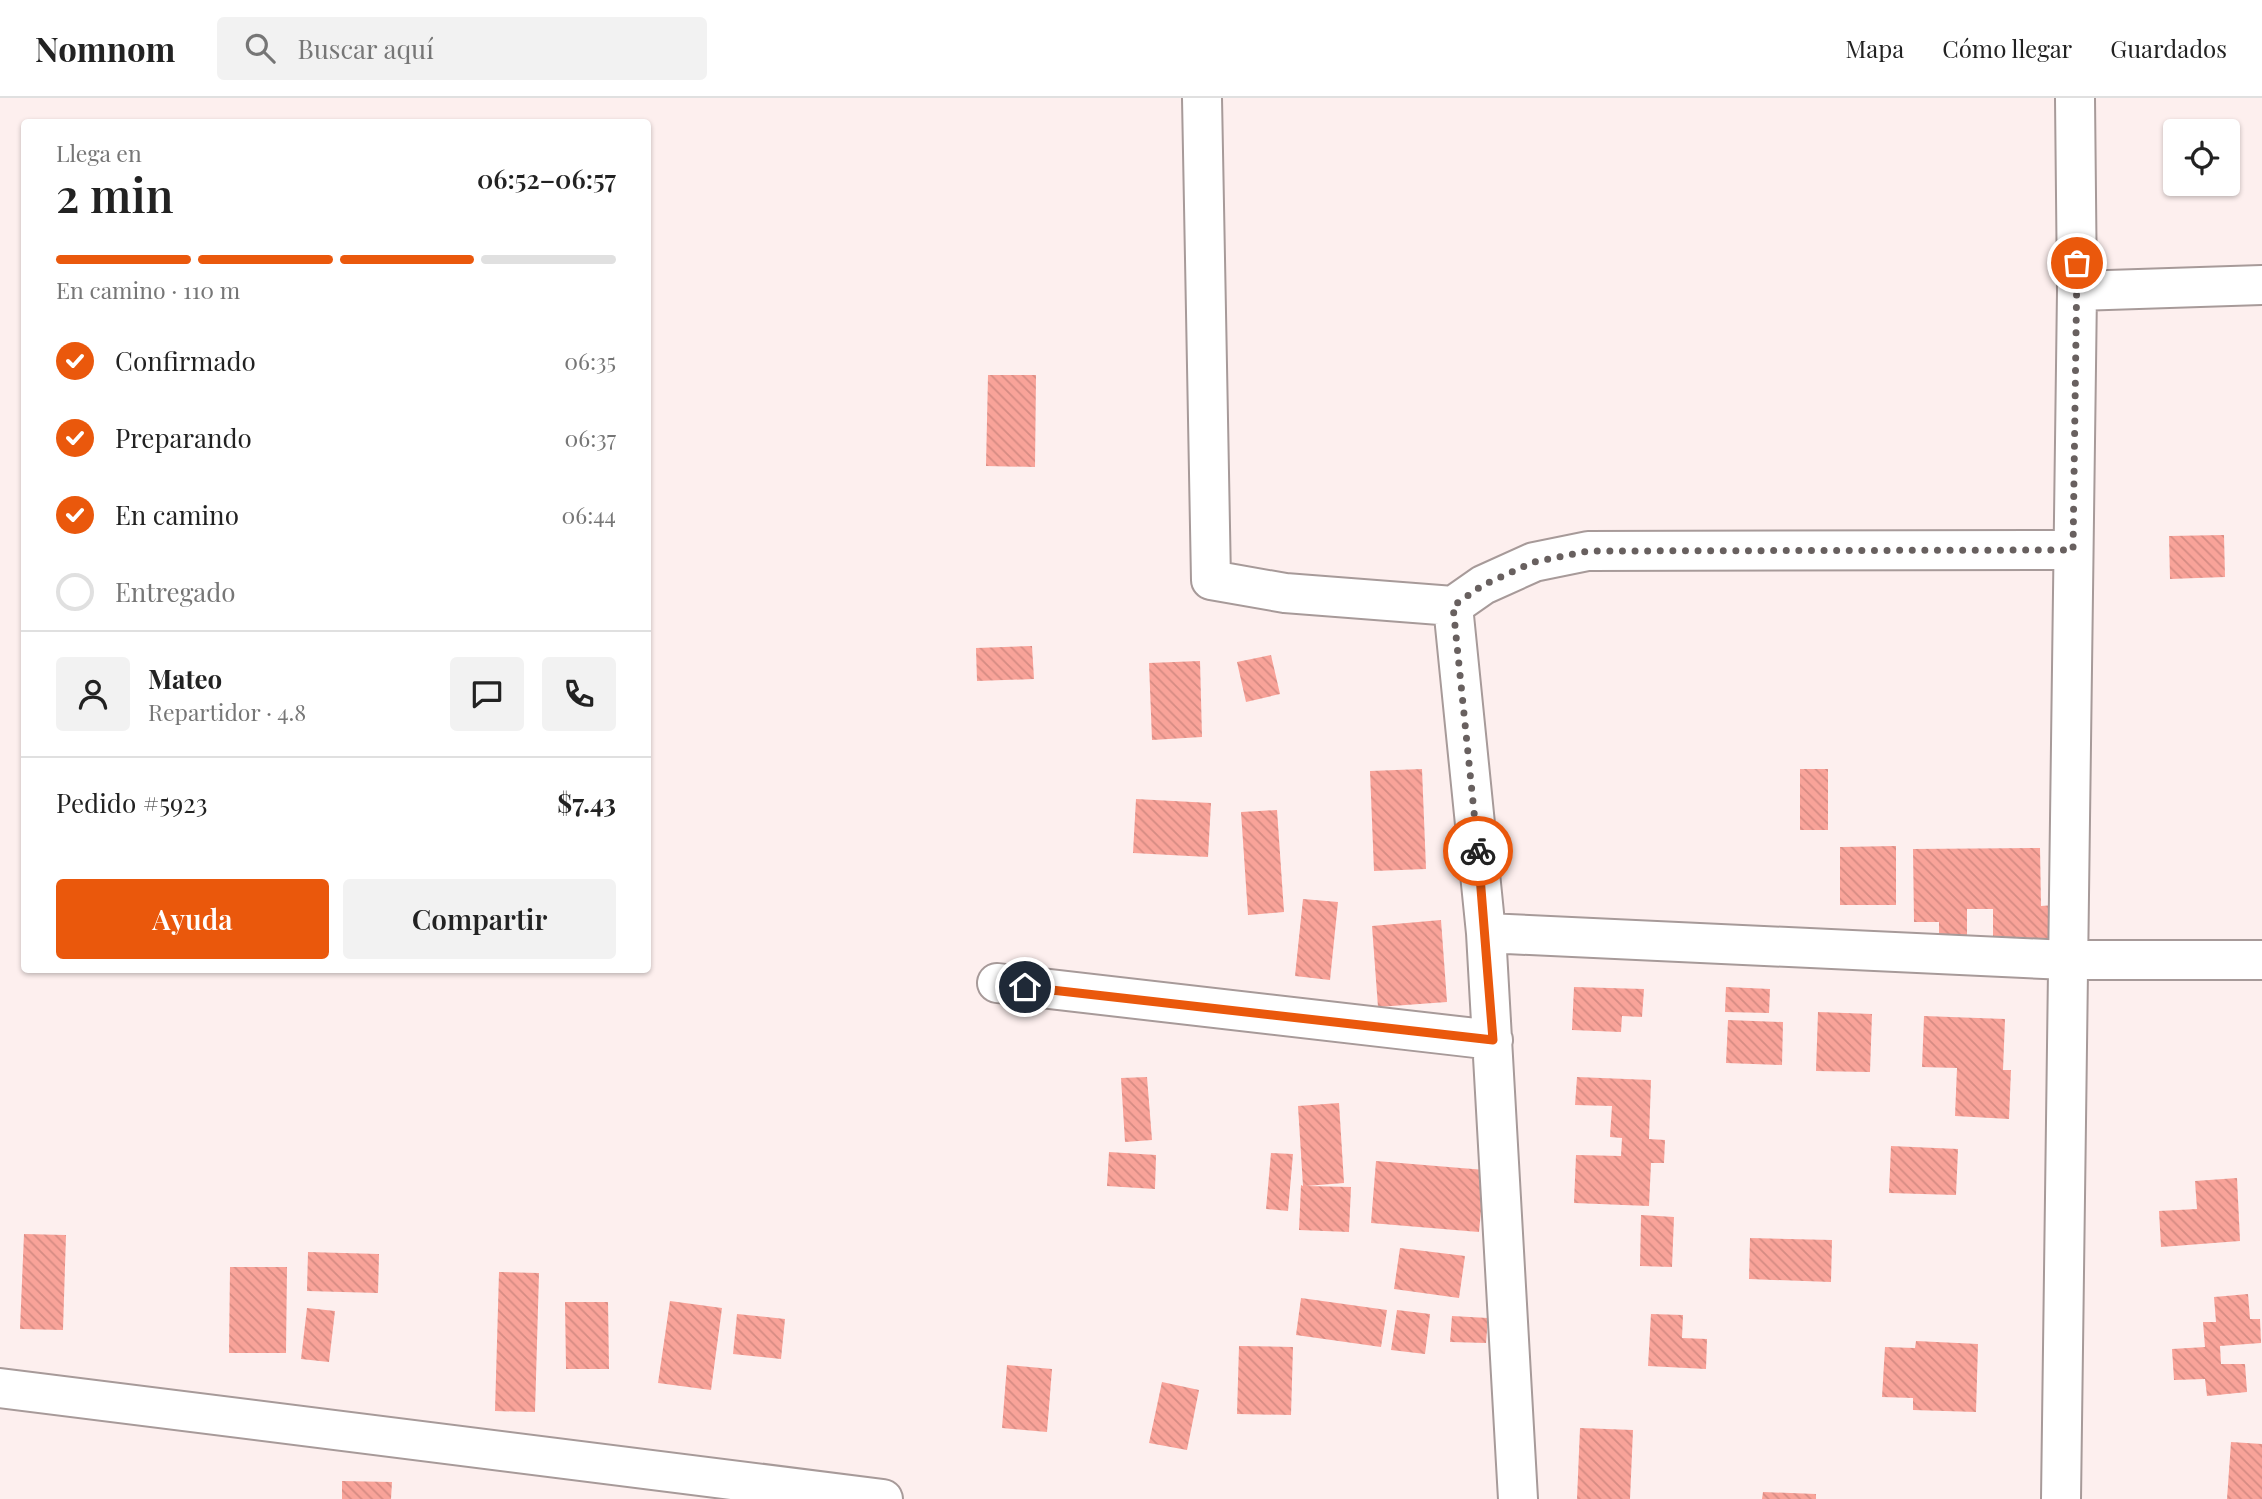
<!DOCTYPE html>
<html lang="es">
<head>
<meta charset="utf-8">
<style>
	:root { --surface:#fff; --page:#f2f2f2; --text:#222; --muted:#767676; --line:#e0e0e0; --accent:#ea580c }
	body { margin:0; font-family:"Playfair Display",serif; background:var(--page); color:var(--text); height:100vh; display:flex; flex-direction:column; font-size:26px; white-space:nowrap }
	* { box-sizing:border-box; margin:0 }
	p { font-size:23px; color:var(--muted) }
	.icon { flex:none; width:38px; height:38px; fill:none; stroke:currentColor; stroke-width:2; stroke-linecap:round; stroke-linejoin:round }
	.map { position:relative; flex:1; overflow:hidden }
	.panel { position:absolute; left:21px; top:21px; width:630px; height:854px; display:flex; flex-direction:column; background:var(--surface); border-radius:7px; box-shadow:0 2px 5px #0004 }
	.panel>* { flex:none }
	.buttons { position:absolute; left:2163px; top:21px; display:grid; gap:14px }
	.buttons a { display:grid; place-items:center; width:77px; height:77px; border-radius:7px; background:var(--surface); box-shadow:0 2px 5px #0004; font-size:35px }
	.pin { position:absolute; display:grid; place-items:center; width:60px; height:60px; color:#fff; margin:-30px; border:4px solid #fff; border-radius:50%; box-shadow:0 2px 7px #0007 }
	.courier { position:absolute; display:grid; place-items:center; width:70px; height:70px; margin:-35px; border:5px solid #ea580c; border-radius:50%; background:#fff; color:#222; box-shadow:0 2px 9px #0007 }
	.overview em { font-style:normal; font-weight:600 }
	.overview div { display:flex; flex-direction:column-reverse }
	.overview { display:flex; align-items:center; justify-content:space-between; height:119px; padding:0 35px }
	h1 { font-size:46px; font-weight:600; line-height:52px }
	.bar { display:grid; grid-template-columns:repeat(4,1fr); gap:10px 7px; align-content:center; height:84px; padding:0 35px }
	.bar i { height:9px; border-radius:5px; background:var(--line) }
	.bar .on { background:var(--accent) }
	.bar p { grid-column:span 4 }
	.line { display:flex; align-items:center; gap:18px; padding:0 35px; border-top:2px solid var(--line) }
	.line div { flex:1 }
	.round { display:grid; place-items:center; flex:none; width:74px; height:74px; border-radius:7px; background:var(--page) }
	ol { padding:0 35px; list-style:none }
	li { display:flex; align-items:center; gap:21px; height:77px }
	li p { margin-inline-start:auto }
	li .icon { padding:7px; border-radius:50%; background:var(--accent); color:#fff; stroke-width:4 }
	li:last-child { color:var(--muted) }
	li i { width:38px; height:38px; border:4px solid var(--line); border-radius:50% }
	.action { display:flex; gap:14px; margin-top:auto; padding:14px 35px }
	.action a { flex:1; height:80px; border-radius:7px; background:var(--accent); color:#fff; font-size:28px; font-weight:600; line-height:80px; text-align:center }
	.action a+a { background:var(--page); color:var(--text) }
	header { display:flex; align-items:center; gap:42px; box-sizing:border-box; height:98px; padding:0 35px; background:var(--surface); border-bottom:2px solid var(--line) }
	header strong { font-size:33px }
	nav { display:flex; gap:38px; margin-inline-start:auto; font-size:24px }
	.search { width:490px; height:63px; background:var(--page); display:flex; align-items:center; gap:18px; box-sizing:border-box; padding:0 24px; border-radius:7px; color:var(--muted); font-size:26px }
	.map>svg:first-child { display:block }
	.building { fill:url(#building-back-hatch) }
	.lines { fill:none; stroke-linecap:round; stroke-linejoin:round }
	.minor-casing { stroke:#a79a99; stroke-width:42 }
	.minor { stroke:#fff; stroke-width:38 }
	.done { stroke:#68605f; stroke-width:7; stroke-dasharray:0 12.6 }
	.route { stroke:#ea580c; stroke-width:9 }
</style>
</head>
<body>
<header>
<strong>Nomnom</strong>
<div class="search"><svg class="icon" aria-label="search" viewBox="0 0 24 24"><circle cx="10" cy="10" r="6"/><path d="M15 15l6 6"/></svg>Buscar aquí</div>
<nav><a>Mapa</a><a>Cómo llegar</a><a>Guardados</a></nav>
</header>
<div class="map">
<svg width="2262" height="1401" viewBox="0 0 2262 1401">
	<defs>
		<pattern id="building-back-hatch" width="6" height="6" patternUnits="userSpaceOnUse" patternTransform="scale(1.75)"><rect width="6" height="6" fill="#f9a399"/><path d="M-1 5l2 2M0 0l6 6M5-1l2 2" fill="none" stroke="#d58b83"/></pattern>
	</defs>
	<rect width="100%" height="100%" fill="#fdefee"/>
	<path class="building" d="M 988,277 L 1036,277 L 1035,369 L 986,368 Z
		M 2224,437 L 2225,479 L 2170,481 L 2169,438 Z
		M 1032,548 L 1034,581 L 977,583 L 976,550 Z
		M 1271,557 L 1280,596 L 1246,604 L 1237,564 Z
		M 1200,563 L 1202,639 L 1152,642 L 1149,565 Z
		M 1422,671 L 1426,771 L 1374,773 L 1370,673 Z
		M 1800,671 L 1828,671 L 1828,732 L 1800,732 Z
		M 1136,701 L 1211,705 L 1208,759 L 1133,755 Z
		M 1277,712 L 1284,814 L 1248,817 L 1241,714 Z
		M 1896,748 L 1896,807 L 1840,807 L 1840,749 Z
		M 2040,750 L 2041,808 L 2055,807 L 2055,840 L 1993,841 L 1993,811 L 1967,811 L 1967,850 L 1939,851 L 1939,824 L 1914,824 L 1913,751 Z
		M 1303,801 L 1338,804 L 1330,882 L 1295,878 Z
		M 1441,822 L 1447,904 L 1378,909 L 1372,828 Z
		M 1574,889 L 1644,891 L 1642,919 L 1622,918 L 1621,934 L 1572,932 Z
		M 1726,889 L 1770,891 L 1769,915 L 1725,914 Z
		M 1818,914 L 1872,916 L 1870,974 L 1816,973 Z
		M 1924,918 L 2005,921 L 2003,972 L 2011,972 L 2009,1021 L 1955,1018 L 1957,970 L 1922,969 Z
		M 1728,922 L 1783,924 L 1782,967 L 1726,965 Z
		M 1147,979 L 1152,1042 L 1125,1044 L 1121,980 Z
		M 1577,979 L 1651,982 L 1649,1041 L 1665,1042 L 1664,1065 L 1651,1065 L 1649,1108 L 1574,1105 L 1576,1057 L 1621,1058 L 1622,1040 L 1610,1039 L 1612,1008 L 1575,1007 Z
		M 1339,1005 L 1344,1085 L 1306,1088 L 1351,1089 L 1349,1134 L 1299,1132 L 1301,1087 L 1303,1088 L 1298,1008 Z
		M 1891,1048 L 1958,1051 L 1956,1097 L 1889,1095 Z
		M 1109,1054 L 1156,1057 L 1155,1091 L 1107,1088 Z
		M 1271,1055 L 1293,1056 L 1288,1113 L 1266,1111 Z
		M 1376,1063 L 1485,1072 L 1479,1134 L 1371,1125 Z
		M 2237,1080 L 2240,1143 L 2161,1149 L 2159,1113 L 2197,1111 L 2195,1083 Z
		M 1641,1117 L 1674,1119 L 1672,1169 L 1640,1168 Z
		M 24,1136 L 66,1137 L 63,1232 L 20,1231 Z
		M 1750,1140 L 1832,1142 L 1831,1184 L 1749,1181 Z
		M 1400,1150 L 1465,1158 L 1459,1200 L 1394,1191 Z
		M 308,1154 L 379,1156 L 378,1195 L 307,1193 Z
		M 230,1169 L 287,1169 L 286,1255 L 229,1255 Z
		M 499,1174 L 539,1175 L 535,1314 L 495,1313 Z
		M 2248,1196 L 2250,1221 L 2260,1221 L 2261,1245 L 2220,1248 L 2221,1266 L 2245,1266 L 2247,1294 L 2207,1298 L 2205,1281 L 2174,1282 L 2172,1251 L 2205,1249 L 2203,1224 L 2216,1224 L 2214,1199 Z
		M 1301,1200 L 1387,1212 L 1381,1249 L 1296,1237 Z
		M 670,1203 L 722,1210 L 711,1292 L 658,1285 Z
		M 565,1204 L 608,1204 L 609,1271 L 566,1271 Z
		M 307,1210 L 335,1213 L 329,1264 L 301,1261 Z
		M 1397,1212 L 1430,1216 L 1425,1256 L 1391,1252 Z
		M 737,1216 L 785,1221 L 781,1261 L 733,1256 Z
		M 1651,1216 L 1683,1217 L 1682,1240 L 1707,1241 L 1706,1271 L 1648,1268 Z
		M 1452,1218 L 1488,1220 L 1486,1245 L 1450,1244 Z
		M 1916,1243 L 1978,1246 L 1976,1314 L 1913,1312 L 1913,1300 L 1882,1299 L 1885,1249 L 1915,1250 Z
		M 1239,1248 L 1293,1249 L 1291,1317 L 1237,1316 Z
		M 1007,1267 L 1052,1271 L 1047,1334 L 1002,1330 Z
		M 1162,1284 L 1199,1292 L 1187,1352 L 1149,1345 Z
		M 1580,1330 L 1633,1332 L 1630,1401 L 1577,1401 Z
		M 2231,1344 L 2262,1346 L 2262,1401 L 2227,1401 Z
		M 342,1383 L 392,1384 L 391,1401 L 342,1401 Z
		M 1763,1394 L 1816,1396 L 1816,1401 L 1762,1401 Z"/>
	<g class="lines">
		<defs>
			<path id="minor" d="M 1202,0 L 1211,482 L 1285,495 L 1453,508 L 1483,487 L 1534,464 L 1588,453 L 2073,452
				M 2077,193 L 2262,187
				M 1453,508 L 1486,835 L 1518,1401
				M 1486,835 L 2067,862 L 2262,862
				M 997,885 L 1493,942
				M 0,1290 L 883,1401
				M 2061,1401 L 2077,193 L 2075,0"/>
		</defs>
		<use href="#minor" class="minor-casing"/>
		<use href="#minor" class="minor"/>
	</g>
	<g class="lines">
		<path class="done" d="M 1478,753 L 1453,508 L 1483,487 L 1534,464 L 1588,453 L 2073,452 L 2077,165"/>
		<path class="route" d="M 1025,889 L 1493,942 L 1478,753"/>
	</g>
</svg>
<div class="buttons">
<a><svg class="icon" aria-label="locate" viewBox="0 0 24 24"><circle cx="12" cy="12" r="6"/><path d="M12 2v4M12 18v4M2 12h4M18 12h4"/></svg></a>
</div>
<div class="pin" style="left:2077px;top:165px;background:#ea580c"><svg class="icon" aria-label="bag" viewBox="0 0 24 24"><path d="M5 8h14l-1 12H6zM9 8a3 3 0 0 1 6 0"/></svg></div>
<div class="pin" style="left:1025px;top:889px;background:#1f2937"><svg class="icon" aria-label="home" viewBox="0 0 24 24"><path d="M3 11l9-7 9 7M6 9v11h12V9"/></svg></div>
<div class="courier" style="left:1478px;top:753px"><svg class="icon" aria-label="bike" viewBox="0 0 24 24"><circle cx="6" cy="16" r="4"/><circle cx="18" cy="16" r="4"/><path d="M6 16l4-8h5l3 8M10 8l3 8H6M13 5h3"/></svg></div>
<section class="panel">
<div class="overview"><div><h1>2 min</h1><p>Llega en</p></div><em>06:52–06:57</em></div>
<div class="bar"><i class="on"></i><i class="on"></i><i class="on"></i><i></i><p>En camino · 110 m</p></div>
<ol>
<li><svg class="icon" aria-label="check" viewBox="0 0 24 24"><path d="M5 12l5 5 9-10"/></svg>Confirmado<p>06:35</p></li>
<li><svg class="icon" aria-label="check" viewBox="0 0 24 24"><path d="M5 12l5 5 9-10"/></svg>Preparando<p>06:37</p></li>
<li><svg class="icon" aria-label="check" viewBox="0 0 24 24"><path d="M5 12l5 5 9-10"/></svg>En camino<p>06:44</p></li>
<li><i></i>Entregado</li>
</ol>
<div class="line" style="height:126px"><a class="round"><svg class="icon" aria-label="person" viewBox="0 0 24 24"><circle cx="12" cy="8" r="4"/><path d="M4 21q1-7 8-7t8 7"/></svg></a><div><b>Mateo</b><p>Repartidor · 4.8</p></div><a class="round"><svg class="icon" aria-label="chat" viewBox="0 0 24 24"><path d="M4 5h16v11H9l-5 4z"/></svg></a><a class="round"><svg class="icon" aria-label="phone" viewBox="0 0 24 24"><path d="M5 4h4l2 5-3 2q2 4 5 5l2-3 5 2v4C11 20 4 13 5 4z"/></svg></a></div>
<div class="line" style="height:91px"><div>Pedido #5923</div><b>$7.43</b></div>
<div class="action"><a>Ayuda</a><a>Compartir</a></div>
</section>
</div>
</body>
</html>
